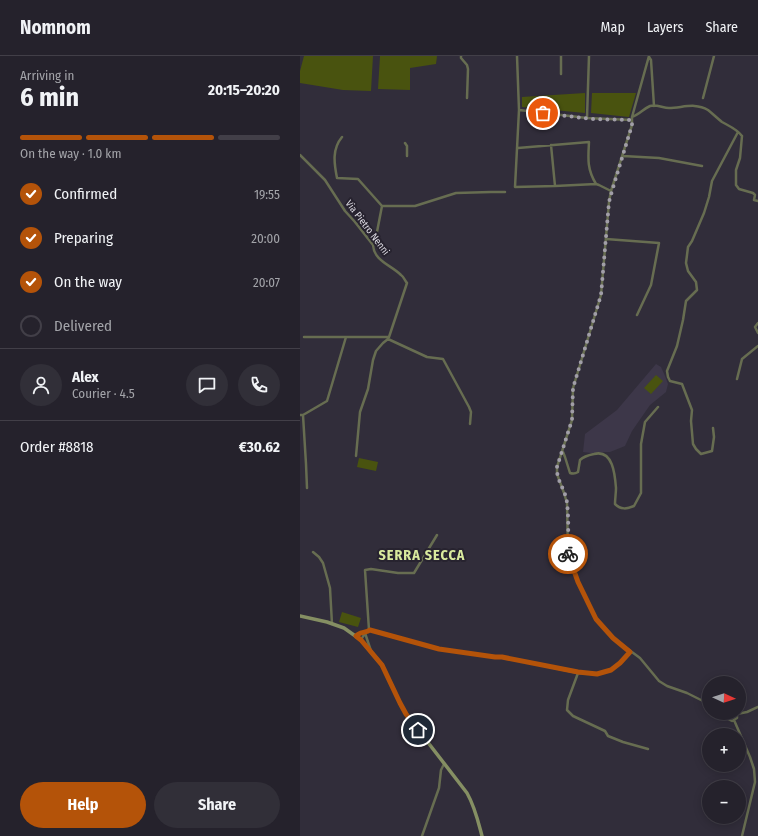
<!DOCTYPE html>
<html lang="en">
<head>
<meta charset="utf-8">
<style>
	:root { --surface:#25222c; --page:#312f38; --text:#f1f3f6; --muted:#a3a4a9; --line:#423f48; --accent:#b45309 }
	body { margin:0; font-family:"Fira Sans Condensed",sans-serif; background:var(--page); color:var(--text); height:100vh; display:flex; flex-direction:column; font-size:15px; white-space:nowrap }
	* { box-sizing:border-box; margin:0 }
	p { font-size:13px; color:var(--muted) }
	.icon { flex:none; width:22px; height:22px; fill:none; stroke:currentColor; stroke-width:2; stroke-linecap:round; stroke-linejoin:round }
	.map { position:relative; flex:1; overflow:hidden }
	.side { display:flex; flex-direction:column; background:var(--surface); width:300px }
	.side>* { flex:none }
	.needle { width:26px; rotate:93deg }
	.controls { position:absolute; left:402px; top:620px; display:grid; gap:8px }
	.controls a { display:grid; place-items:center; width:44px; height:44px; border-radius:50%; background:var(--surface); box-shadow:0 2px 10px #0003,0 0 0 1px var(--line); font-size:20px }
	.pin { position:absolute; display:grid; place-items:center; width:34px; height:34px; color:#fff; margin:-17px; border:2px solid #fff; border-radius:50%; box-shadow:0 1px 4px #0007 }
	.courier { position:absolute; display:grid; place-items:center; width:40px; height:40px; margin:-20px; border:3px solid #b45309; border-radius:50%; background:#fff; color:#222; box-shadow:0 1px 5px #0007 }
	.summary em { font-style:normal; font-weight:700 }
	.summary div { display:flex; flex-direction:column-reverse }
	.summary { display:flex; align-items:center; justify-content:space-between; height:68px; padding:0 20px }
	h1 { font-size:26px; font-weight:700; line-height:30px }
	.bar { display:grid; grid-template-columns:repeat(4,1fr); gap:6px 4px; align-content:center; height:48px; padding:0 20px }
	.bar i { height:5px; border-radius:3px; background:var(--line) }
	.bar .on { background:var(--accent) }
	.bar p { grid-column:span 4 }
	.line { display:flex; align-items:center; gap:10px; padding:0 20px; border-top:1px solid var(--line) }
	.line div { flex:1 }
	.round { display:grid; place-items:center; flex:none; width:42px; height:42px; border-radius:21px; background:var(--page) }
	ol { padding:0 20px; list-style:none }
	li { display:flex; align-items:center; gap:12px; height:44px }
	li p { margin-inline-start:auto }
	li .icon { padding:4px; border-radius:50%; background:var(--accent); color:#fff; stroke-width:4 }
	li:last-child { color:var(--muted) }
	li i { width:22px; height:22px; border:2px solid var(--line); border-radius:50% }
	.button { display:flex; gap:8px; margin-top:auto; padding:8px 20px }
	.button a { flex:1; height:46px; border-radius:24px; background:var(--accent); color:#fff; font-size:16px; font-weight:700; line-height:46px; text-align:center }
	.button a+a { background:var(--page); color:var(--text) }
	header { display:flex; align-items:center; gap:24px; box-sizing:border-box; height:56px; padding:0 20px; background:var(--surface); border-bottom:1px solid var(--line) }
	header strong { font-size:19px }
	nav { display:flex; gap:22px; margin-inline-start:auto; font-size:14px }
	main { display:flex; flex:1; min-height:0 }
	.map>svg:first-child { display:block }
	.built { fill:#3d3749 }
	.green { fill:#49530f }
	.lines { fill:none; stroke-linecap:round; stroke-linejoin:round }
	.minor { stroke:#676d51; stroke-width:2.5 }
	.secondary { stroke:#858f63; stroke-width:3.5 }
	.done { stroke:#a19ea8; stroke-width:4; stroke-dasharray:0 7.2 }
	.route { stroke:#b45309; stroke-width:5 }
	.labels { text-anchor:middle; stroke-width:4; stroke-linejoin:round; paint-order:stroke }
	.street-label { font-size:10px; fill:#dddbe3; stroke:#27232f }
	.district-label { font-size:14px; font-weight:bold; letter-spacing:1px; fill:#d9ea9e; stroke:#27232f }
</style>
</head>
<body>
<header>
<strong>Nomnom</strong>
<nav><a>Map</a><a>Layers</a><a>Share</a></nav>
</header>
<main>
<section class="side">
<div class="summary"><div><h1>6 min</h1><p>Arriving in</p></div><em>20:15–20:20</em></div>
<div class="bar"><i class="on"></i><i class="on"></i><i class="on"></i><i></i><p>On the way · 1.0 km</p></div>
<ol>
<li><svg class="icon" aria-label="check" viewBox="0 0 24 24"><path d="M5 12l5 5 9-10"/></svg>Confirmed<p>19:55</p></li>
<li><svg class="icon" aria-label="check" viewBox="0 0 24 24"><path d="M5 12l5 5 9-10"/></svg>Preparing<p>20:00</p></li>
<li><svg class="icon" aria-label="check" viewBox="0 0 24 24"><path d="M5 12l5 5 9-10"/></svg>On the way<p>20:07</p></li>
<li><i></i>Delivered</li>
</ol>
<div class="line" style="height:72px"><a class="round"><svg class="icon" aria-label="person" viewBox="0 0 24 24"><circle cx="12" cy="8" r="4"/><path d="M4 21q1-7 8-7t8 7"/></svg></a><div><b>Alex</b><p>Courier · 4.5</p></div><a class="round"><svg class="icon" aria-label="chat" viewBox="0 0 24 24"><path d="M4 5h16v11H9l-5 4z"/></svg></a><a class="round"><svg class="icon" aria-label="phone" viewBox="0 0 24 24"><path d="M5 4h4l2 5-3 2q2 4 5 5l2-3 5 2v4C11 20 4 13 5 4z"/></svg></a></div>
<div class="line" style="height:52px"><div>Order #8818</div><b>€30.62</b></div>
<div class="button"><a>Help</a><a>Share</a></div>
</section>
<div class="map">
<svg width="458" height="780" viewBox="0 0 458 780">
	<rect width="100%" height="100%" fill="#312d3a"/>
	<path class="built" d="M 356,308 L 361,311 L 365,320 L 368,328 L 366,336 L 350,349 L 332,375 L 325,390 L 310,396 L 304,396 L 298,397 L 291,397 L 283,396 L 285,378 L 317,354 Z"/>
	<path class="green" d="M 4,0 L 73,0 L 71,35 L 43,34 L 0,27 L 0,15 Z
		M 80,0 L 137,0 L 136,8 L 110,12 L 110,34 L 78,33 Z
		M 285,37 L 285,57 L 222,51 L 222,41 Z
		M 292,37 L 336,37 L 329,61 L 291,57 Z
		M 356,319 L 363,325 L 351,338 L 344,332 Z
		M 59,402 L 78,406 L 76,415 L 57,411 Z
		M 42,556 L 61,562 L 58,571 L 39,566 Z"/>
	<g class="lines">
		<path class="minor" d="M 161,0 L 161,2 L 167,9 L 168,13 L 167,42
			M 217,0 L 219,54 L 215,131 L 255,130 L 296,128 L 299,129 L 311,135
			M 261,0 L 261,18
			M 349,0 L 332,61 L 332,69 L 311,135 L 309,146 L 301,239 L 273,332 L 272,364 L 257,411 L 257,418 L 264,437 L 267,447 L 268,498 L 278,526 L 296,563 L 313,582 L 340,602 L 359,625 L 367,630 L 387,637 L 409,648
			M 349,1 L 351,4 L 354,50
			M 403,42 L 414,0
			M 219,54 L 287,62 L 332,64
			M 332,61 C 339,59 343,53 350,50 C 356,48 363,52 369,52 C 382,52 395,46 408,54 C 413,58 417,62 422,66 C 429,70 437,73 442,80 L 440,102 L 436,114 L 436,129 L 439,133 L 453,137 L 455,139 L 454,144 L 458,145
			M 287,62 L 289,0
			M 42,81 C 32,93 34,107 37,122 L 58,123 L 82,150
			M 105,87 L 107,90 L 107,100
			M 251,89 L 255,130
			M 218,92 L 289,86 C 288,103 287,113 296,128
			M 0,99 L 25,124 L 45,155 L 55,166 L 73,189 C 74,205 91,209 101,219 C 104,221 105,225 107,227 L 89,281
			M 323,100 L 359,102 L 402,110
			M 306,183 L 359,187 L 351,229 L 337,259
			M 73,188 L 76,181 L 82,150 L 115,150 L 156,137 L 191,136 L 205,136
			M 458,267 L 455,271 L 458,277
			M 4,281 L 89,281
			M 89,281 L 88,283 L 127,301 L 143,303 L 169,351 L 171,356 L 170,368
			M 437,323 L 442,303 L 458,290
			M 0,359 L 3,359 L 27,345 L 46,281
			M 3,359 L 6,408 L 7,432
			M 413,372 L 414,381 L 412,395 L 401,398 L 396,393 L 393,388 L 391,365 L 392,354 L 382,328 L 370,325 L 368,321 L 367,315 L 377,290 L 383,264 L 386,245 L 397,234 L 396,226 L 388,215 L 386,207 L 388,191 L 392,185 L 404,157 L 409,141 L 412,125 L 438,76
			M 263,396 L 265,401 L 270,417 C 273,418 275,418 278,416 L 280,404 C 284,400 289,399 294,398 C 313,393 315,419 316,432 C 316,437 315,443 315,448 C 321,454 327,453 334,450 L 341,437 L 341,388 L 345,366 L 358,351
			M 56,400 L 60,356 L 68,333 L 73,304 L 76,295 L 83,287 L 88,283
			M 13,496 L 19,501 L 23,507 L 30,532 L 32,568
			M 69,574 L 65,514 L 71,513 L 98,517 L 114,517 L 137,479
			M 65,577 L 71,595
			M 56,580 C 59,576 66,577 69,574 L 139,593 L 195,601 L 202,601 L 278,617 L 297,618 L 311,614 L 320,607 L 330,596
			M 61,584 L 65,577
			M 278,617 L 268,644 L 267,654 L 273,660 L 305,675 L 308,680 L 323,686 L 348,693
			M 426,657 L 426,662 L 432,665 L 437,662 L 437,657
			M 437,658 L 447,656 L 458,651
			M 434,664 L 450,701 L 454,713 L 455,726 L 442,780
			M 122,780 L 139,732 L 141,714 L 144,708"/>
		<path class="secondary" d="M 0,560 L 27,566 L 44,572 L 61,584 L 82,609 L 100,647 L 106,658 L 167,737 C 175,751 178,765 182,780"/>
	</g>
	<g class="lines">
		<path class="done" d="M 243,57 L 291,63 L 332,64 L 332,69 L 312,135 L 309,146 L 301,239 L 273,332 L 272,364 L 257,411 C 256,425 266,434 267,447 C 269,464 268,481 268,498"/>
		<path class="route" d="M 118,674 L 106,658 L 100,647 L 82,609 L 61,584 L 56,580 C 59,576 66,577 70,574 L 139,593 L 195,601 L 202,601 L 278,616 L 297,618 L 311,614 L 320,607 L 330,596 L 313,582 L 296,563 L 278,526 L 268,498"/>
	</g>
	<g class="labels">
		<g class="street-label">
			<text transform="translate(68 171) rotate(53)" y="4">Via Pietro Nenni</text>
		</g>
		<g class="district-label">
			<text x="122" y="504">SERRA SECCA</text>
		</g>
	</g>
</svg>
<div class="controls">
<a><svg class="needle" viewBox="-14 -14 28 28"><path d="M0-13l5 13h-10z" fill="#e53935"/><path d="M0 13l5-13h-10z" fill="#a3a4a9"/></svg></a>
<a>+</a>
<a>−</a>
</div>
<div class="pin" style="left:243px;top:57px;background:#ea580c"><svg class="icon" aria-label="bag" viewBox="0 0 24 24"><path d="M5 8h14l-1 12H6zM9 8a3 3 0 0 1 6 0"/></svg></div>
<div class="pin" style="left:118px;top:674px;background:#1f2937"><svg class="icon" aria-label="home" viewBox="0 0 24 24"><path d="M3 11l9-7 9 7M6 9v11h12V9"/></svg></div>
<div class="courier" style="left:268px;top:498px"><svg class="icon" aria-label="bike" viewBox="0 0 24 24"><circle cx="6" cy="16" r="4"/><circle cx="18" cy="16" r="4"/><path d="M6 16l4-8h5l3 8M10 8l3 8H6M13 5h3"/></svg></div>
</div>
</main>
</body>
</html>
